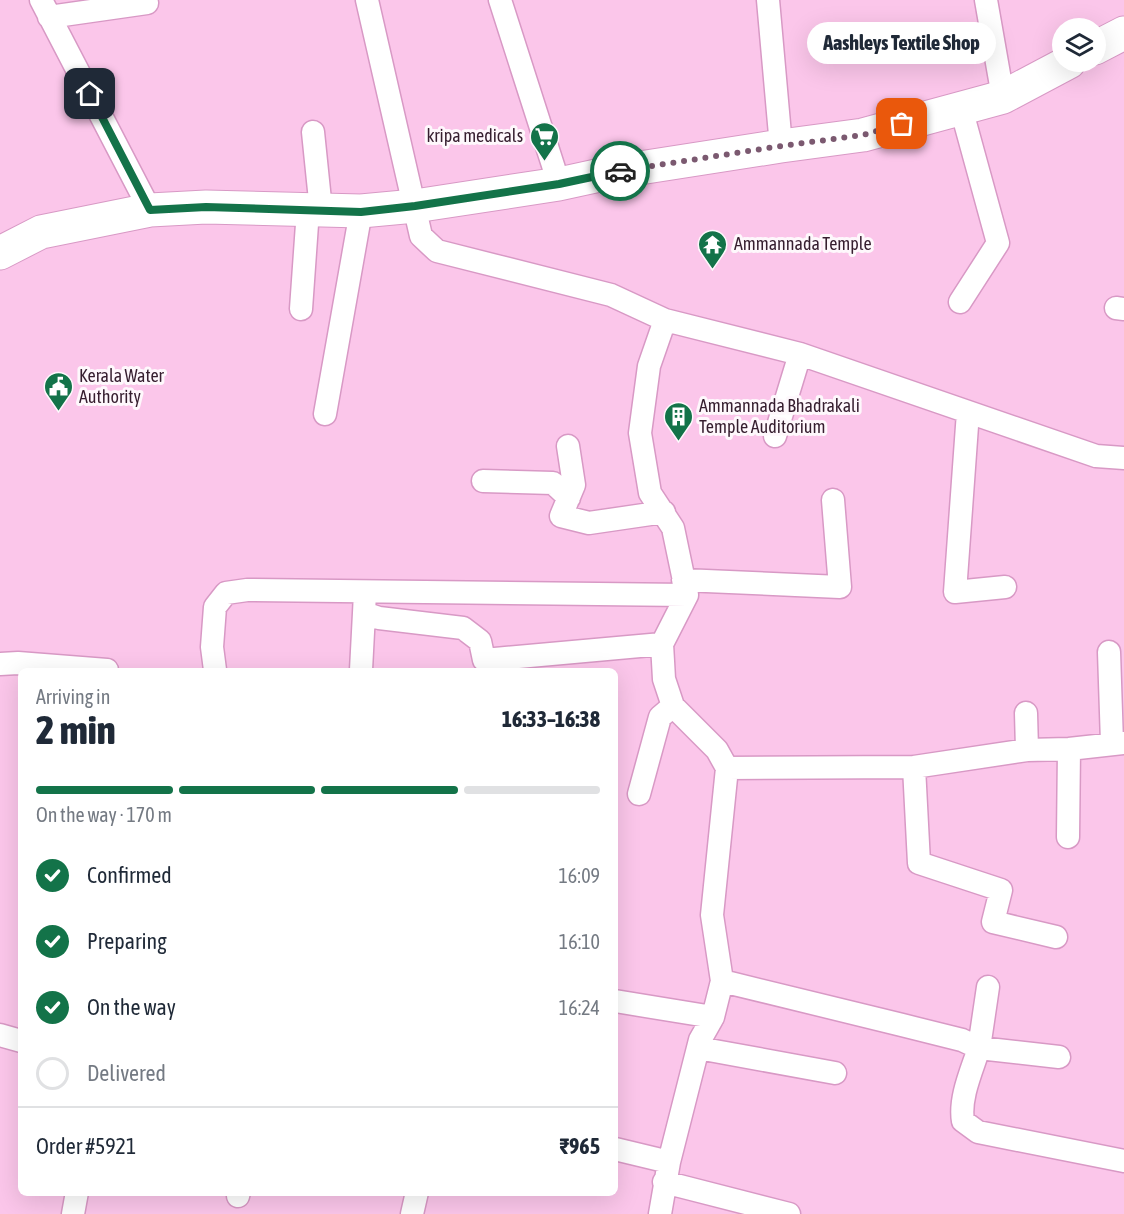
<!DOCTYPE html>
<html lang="en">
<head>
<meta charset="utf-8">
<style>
	:root { --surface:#fff; --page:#f2f2f3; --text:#1f2937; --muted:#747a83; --line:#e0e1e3; --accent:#137349 }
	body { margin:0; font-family:"Asap Condensed",sans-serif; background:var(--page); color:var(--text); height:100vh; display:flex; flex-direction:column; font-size:22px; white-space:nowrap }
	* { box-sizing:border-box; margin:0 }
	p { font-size:20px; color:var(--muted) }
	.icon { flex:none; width:33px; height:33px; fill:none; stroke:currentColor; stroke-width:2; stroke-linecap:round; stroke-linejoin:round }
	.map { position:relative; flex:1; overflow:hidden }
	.drawer { position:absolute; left:18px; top:668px; width:600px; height:528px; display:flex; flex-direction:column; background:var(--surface); border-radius:9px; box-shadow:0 6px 24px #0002 }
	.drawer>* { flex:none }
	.tools { position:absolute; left:1052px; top:18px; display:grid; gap:12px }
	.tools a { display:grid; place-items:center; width:54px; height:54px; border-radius:50%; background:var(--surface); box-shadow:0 6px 24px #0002; font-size:30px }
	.pin { position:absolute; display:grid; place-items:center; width:51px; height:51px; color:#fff; margin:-26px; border-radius:12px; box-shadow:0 3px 9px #0006 }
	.courier { position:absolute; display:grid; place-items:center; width:60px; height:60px; margin:-30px; border:4px solid #137349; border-radius:50%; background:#fff; color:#222; box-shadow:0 2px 8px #0007 }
	.bubble { position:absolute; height:42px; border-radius:21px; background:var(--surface); box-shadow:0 6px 24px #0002; font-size:20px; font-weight:800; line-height:42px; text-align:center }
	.head em { font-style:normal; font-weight:800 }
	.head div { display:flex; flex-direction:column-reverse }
	.head { display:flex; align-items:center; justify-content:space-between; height:102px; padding:0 18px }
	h1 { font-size:39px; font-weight:800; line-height:45px }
	.bar { display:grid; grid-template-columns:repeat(4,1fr); gap:9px 6px; align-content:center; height:72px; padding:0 18px }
	.bar i { height:8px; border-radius:4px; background:var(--line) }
	.bar .on { background:var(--accent) }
	.bar p { grid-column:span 4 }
	.line { display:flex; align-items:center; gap:15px; padding:0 18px; border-top:2px solid var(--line) }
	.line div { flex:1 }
	ol { padding:0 18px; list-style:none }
	li { display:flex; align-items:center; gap:18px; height:66px }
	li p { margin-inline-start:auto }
	li .icon { padding:6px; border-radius:50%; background:var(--accent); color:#fff; stroke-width:4 }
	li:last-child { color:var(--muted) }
	li i { width:33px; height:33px; border:3px solid var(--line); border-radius:50% }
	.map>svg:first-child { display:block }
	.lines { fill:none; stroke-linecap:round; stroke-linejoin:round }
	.minor-casing { stroke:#d899c5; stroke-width:25 }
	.secondary-casing { stroke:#d899c5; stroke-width:35 }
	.minor { stroke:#fff; stroke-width:22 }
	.secondary { stroke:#fff; stroke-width:33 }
	.done { stroke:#7b5970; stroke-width:6; stroke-dasharray:0 10.8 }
	.route { stroke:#137349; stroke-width:8 }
	.labels { text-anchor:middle; stroke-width:6; stroke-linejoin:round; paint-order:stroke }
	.poi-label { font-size:18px; fill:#361e2f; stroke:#fef8fc; text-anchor:start }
</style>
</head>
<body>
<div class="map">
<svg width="1124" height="1214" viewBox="0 0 1124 1214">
	<rect width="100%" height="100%" fill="#fbc6ea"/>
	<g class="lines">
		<defs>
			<path id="minor" d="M 41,0 L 150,210
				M 367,0 L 421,236 L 437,251 L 611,295 L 665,320 L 649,366 L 640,433 L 650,493 L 673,528 L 687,595 L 662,644 L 664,679 L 673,706 L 717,750 L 727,768 L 712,915 L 722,981 L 713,1017 L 700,1040 L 669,1162 L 660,1214
				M 500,0 L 559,184
				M 768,0 L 781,146
				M 986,0 L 1003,97
				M 49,17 L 147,3
				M 313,132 L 321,210
				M 960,302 L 998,243 L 961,108
				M 1116,308 L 1124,309
				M 301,309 L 308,210
				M 665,320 L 800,354 L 1096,456 L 1124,458
				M 968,412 L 955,592 L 1005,587
				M 325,414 L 361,211
				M 775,436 L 800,354
				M 568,446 L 574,485 L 561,516 L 589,523 L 664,512
				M 483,481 L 553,483 L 569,498
				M 683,580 L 840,587 L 833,500
				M 365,592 L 364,613 L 379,618 L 463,628 L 480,641 L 484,660 L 662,644
				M 1109,652 L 1112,743
				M 0,664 L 18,663 L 107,670
				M 215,670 L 212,647 L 215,607 L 226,593 L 247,590 L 687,595
				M 361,670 L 364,613
				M 1026,713 L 1027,750
				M 914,767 L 919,863 L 1001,890 L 993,922 L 1056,937
				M 727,768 L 914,767 L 1027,750 L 1069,749 L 1124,743
				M 639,794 L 660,717 L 673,706
				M 1068,837 L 1069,749
				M 722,981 L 902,1025 L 962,1040 L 979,1048 C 972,1070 959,1098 963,1121 L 978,1132 L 1124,1161
				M 988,987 L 979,1048 L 1059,1057
				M 615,1001 L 713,1017
				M 0,1035 L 21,1041
				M 698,1048 L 835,1073
				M 615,1149 L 669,1162
				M 664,1182 L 789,1214
				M 238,1196 L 239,1192
				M 73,1214 L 77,1192
				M 412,1214 L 417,1192"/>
			<path id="secondary" d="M 1095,48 L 1124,33
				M 0,253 L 41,232 L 150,210 L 206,207 L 361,211 L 415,206 L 559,184 L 614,172 L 781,146 L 863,135 L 1003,97 L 1069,62"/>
		</defs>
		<use href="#minor" class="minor-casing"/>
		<use href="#secondary" class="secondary-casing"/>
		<use href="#minor" class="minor"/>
		<use href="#secondary" class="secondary"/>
	</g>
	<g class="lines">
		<path class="done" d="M 620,171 L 781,146 L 863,135 L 902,124"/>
		<path class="route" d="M 90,94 L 150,210 L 206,207 L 361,212 L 415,206 L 559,184 L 620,171"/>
	</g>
	<defs>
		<symbol id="supermarket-pin" viewBox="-11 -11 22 30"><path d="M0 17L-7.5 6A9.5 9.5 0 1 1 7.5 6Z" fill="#137349" stroke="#fef8fc"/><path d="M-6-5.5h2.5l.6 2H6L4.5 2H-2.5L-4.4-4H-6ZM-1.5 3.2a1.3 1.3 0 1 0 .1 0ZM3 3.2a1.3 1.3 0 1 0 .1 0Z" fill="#fff"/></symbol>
		<symbol id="temple-pin" viewBox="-11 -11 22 30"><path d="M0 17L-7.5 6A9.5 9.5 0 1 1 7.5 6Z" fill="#137349" stroke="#fef8fc"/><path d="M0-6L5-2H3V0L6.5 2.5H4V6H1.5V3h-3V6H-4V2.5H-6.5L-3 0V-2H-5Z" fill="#fff"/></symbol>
		<symbol id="civic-pin" viewBox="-11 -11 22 30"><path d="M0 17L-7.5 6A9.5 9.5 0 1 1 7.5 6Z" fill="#137349" stroke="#fef8fc"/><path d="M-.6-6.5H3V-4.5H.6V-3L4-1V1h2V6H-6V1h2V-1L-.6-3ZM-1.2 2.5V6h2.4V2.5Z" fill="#fff"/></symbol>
		<symbol id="building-pin" viewBox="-11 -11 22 30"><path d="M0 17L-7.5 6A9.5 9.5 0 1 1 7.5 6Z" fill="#137349" stroke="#fef8fc"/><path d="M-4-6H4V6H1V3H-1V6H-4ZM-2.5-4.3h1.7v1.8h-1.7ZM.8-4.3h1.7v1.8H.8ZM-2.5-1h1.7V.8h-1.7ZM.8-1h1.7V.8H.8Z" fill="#fff"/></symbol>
	</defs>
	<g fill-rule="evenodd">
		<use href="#supermarket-pin" x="528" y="120" width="33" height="45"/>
		<use href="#temple-pin" x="696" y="228" width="33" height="45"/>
		<use href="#civic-pin" x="42" y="370" width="33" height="45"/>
		<use href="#building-pin" x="662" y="400" width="33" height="45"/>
	</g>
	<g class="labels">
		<g class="poi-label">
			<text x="523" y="142" text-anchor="end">kripa medicals</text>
			<text x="734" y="250">Ammannada Temple</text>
			<text x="79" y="382">Kerala Water<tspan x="79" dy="21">Authority</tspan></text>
			<text x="699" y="412">Ammannada Bhadrakali<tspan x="699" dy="21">Temple Auditorium</tspan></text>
		</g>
	</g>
</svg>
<div class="tools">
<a><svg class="icon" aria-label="layers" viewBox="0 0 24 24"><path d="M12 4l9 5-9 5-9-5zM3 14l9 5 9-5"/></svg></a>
</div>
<div class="pin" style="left:902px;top:124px;background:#ea580c"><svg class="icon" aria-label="bag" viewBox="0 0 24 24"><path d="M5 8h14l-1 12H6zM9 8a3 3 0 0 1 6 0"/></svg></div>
<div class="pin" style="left:90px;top:94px;background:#1f2937"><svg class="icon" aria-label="home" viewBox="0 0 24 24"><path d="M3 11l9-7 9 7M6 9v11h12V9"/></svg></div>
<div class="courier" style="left:620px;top:171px"><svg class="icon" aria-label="car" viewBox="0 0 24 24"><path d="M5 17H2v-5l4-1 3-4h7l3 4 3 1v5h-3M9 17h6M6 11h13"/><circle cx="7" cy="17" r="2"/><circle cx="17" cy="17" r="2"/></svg></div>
<div class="bubble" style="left:807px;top:22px;width:189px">Aashleys Textile Shop</div>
<section class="drawer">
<div class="head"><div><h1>2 min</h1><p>Arriving in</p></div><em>16:33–16:38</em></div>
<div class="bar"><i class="on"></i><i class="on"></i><i class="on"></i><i></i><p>On the way · 170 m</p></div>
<ol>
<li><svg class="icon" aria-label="check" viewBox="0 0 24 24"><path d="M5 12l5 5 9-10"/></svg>Confirmed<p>16:09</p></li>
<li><svg class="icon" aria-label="check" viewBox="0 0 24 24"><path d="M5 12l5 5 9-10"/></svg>Preparing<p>16:10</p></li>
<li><svg class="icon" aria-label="check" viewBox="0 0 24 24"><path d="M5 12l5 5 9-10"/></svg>On the way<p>16:24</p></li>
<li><i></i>Delivered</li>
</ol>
<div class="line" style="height:78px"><div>Order #5921</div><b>₹965</b></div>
</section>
</div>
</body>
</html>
